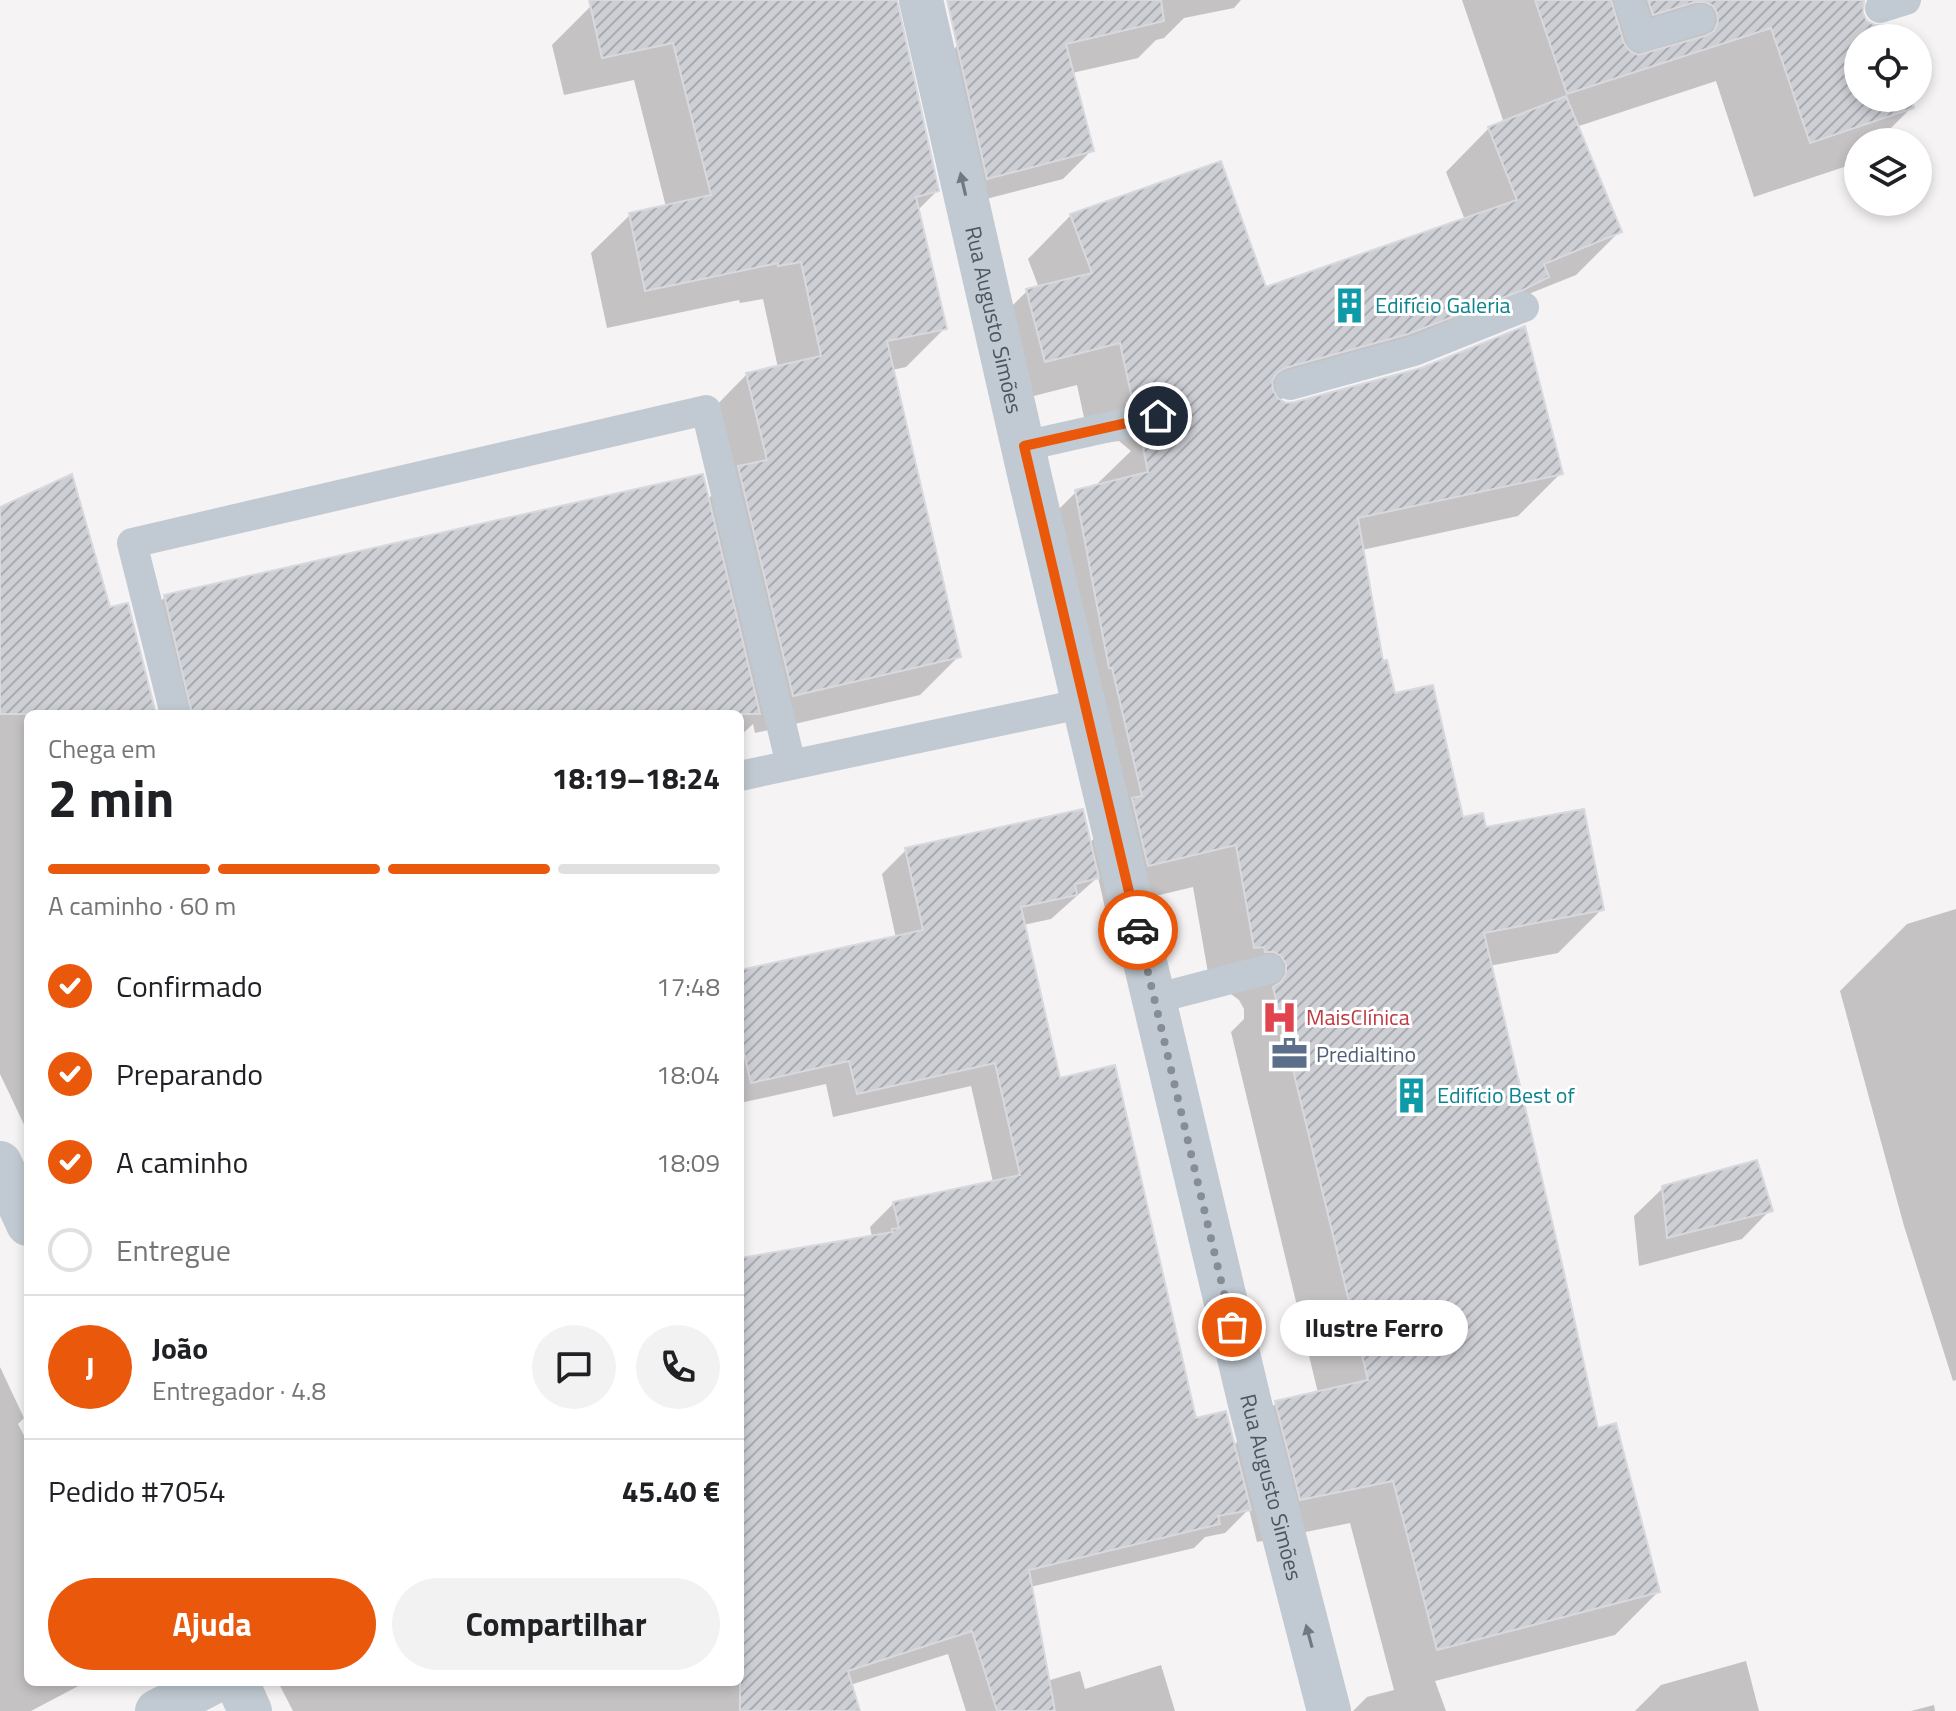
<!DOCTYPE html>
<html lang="pt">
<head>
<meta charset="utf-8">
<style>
	:root { --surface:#fff; --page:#f2f2f2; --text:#202124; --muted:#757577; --line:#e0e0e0; --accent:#ea580c }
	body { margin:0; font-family:"Titillium Web",sans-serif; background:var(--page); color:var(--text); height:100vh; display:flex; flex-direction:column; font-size:30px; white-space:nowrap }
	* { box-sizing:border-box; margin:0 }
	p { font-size:26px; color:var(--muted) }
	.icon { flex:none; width:44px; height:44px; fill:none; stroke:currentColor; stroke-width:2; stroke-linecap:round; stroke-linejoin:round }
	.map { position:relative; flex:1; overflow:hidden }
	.panel { position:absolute; left:24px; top:710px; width:720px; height:976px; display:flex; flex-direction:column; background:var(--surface); border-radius:12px; box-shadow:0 4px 12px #0003 }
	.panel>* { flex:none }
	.fabs { position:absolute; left:1844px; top:24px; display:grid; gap:16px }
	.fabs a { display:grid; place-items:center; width:88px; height:88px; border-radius:50%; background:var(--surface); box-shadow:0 4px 12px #0003; font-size:40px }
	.pin { position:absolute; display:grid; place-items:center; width:68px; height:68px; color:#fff; margin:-34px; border:4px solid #fff; border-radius:50%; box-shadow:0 2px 8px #0007 }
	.courier { position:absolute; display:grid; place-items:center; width:80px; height:80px; margin:-40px; border:6px solid #ea580c; border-radius:50%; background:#fff; color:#222; box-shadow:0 2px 10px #0007 }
	.bubble { position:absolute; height:56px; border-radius:28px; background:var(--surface); box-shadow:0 4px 12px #0003; font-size:26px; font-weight:700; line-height:56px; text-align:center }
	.headline em { font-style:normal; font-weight:700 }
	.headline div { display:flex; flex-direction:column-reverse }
	.headline { display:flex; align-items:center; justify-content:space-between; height:136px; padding:0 24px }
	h1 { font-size:52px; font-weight:700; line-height:60px }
	.bar { display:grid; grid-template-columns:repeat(4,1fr); gap:12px 8px; align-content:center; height:96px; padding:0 24px }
	.bar i { height:10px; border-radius:6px; background:var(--line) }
	.bar .selected { background:var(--accent) }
	.bar p { grid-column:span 4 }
	.line { display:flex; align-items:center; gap:20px; padding:0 24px; border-top:2px solid var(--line) }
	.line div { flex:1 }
	.round { display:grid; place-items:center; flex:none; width:84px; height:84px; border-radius:42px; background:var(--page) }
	ol { padding:0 24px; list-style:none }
	li { display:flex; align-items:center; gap:24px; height:88px }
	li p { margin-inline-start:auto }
	li .icon { padding:8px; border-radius:50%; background:var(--accent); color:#fff; stroke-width:4 }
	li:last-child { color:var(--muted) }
	li i { width:44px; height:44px; border:4px solid var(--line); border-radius:50% }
	.action { display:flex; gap:16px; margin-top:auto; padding:16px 24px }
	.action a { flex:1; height:92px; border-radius:48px; background:var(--accent); color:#fff; font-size:32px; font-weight:700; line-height:92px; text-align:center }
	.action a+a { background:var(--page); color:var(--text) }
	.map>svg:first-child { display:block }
	.shadow { fill:#0003; fill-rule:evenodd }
	.building { fill:url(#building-hatch); stroke:#d7d9de; stroke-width:2 }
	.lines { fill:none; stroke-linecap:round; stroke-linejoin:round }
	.lane { stroke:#c1cad2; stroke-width:30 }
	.street { stroke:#c1cad2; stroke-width:44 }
	.oneway { fill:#6e7983 }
	.done { stroke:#868d94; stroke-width:8; stroke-dasharray:0 14.4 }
	.route { stroke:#ea580c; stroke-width:10 }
	.labels { text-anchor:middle; stroke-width:6; stroke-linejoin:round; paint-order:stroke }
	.culture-label { font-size:22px; fill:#0d838f; stroke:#fff; text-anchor:start }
	.street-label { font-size:22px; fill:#4a5661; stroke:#fff }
	.health-label { font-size:22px; fill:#be3a42; stroke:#fff; text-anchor:start }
	.service-label { font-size:22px; fill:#4e5e75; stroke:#fff; text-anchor:start }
</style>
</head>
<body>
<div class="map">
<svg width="1956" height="1711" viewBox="0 0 1956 1711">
	<defs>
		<pattern id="building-hatch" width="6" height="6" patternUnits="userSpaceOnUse" patternTransform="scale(2)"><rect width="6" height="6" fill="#cdcfd5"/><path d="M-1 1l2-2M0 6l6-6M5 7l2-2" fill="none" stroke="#a8abb0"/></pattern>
	</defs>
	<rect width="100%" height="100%" fill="#f5f3f3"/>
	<path class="shadow" d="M 618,0 L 864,0 L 937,191 L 917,211 L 945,328 L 906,367 L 892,370 L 958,657 L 920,695 L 755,733 L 753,724 L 740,736 L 740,714 L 164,714 L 141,621 L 165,597 L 707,500 L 725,482 L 709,413 L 747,374 L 778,368 L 763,299 L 740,303 L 739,300 L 607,328 L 591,253 L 630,215 L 666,207 L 634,80 L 564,95 L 552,45 L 591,6 Z
		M 1038,0 L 1241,0 L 1234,8 L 1184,18 L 1164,38 L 1156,40 L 1138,58 L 1072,73 L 1092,150 L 1063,179 L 959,206 L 929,74 L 958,45 Z
		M 1462,0 L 1863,0 L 1861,15 L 1866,22 L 1888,38 L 1858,38 L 1858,98 L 1908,98 L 1911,108 L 1877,142 L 1858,142 L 1856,163 L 1754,197 L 1716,81 L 1576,127 L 1619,232 L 1576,275 L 1531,293 L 1504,320 L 1363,376 L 1277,400 L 1286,405 L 1561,473 L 1518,516 L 1362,550 L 1382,663 L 1393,695 L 1461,819 L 1484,829 L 1602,909 L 1558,953 L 1489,966 L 1596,1430 L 1658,1592 L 1615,1635 L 1435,1681 L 1446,1711 L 1353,1711 L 1367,1697 L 1394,1690 L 1350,1523 L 1257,1542 L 1249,1509 L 1225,1533 L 1205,1537 L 1194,1548 L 1030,1587 L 1047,1681 L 1080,1671 L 1085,1689 L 1161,1665 L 1175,1711 L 966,1711 L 948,1654 L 850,1685 L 858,1711 L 293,1711 L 278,1682 L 740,1682 L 740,1262 L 872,1237 L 870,1227 L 894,1203 L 993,1182 L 971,1086 L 833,1117 L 826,1084 L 740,1103 L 740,972 L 896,938 L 882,874 L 906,850 L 1089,844 L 1098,834 L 1033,535 L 1076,492 L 1099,486 L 1098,483 L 1131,451 L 1119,441 L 1090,445 L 1077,385 L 1002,404 L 984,334 L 1027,291 L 1039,288 L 1028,259 L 1071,215 L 1265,289 L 1465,220 L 1446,172 L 1489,128 L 1504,123 ZM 1098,877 L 1105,908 L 1193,887 L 1211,990 L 1231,994 L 1239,1000 L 1244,1009 L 1244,1019 L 1231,1032 L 1318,1393 L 1276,1403 L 1233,1446 L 1195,1420 L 1058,1080 L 1023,925 L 1051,919 Z
		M 0,509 L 109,609 L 154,714 L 28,714 L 28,1133 L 0,1074 Z
		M 1956,909 L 1956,1380 L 1953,1381 L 1904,1226 L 1840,991 L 1907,924 Z
		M 1663,1188 L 1770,1210 L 1742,1239 L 1639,1266 L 1634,1216 Z
		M 0,1367 L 24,1418 L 18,1424 L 28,1443 L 28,1682 L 86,1682 L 31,1711 L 0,1711 Z
		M 1746,1661 L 1759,1711 L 1635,1711 L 1661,1685 Z
		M 1934,1705 L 1935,1711 L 1911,1711 Z"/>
	<path class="building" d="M 589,0 L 897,0 L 939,191 L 916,197 L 947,329 L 887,341 L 961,657 L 793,696 L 738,466 L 767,460 L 746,373 L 821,356 L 801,262 L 778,266 L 778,263 L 645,291 L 629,213 L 711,195 L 673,43 L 602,58 Z
		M 947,0 L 1161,0 L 1164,21 L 1066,44 L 1094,151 L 987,179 Z
		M 1535,0 L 1611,0 L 1624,43 L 1630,51 L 1638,55 L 1705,36 L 1714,31 L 1718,22 L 1717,13 L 1713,6 L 1705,2 L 1695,2 L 1653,15 L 1648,0 L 1864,0 L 1863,13 L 1867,21 L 1875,25 L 1886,25 L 1890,38 L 1858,38 L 1858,98 L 1910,98 L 1914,108 L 1810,143 L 1771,28 L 1567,94 Z
		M 1566,96 L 1622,232 L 1544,264 L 1549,277 L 1523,290 L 1408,334 L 1285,368 L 1277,373 L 1272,381 L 1273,390 L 1278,398 L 1286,403 L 1295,402 L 1421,368 L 1525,326 L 1563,474 L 1358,518 L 1383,661 L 1387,660 L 1395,693 L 1433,685 L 1463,817 L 1483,813 L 1486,827 L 1584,809 L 1604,910 L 1484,933 L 1563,1268 L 1598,1428 L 1616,1423 L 1660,1592 L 1437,1650 L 1393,1481 L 1300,1500 L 1275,1401 L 1368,1380 L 1273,987 L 1281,982 L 1286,974 L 1286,964 L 1281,956 L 1274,952 L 1265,952 L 1264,947 L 1254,948 L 1236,845 L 1148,866 L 1132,798 L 1142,796 L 1112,668 L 1109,668 L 1075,490 L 1148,472 L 1141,438 L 1170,430 L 1175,421 L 1175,411 L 1171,403 L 1163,399 L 1133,403 L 1120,343 L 1045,362 L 1026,289 L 1092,273 L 1070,214 L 1221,161 L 1266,287 L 1517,200 L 1488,127 Z
		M 72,474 L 110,607 L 128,603 L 156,714 L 0,714 L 0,507 Z
		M 703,474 L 760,714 L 192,714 L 164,595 Z
		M 1083,809 L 1099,878 L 1075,884 L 1077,895 L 1021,907 L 1060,1078 L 1115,1065 L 1196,1418 L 1226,1411 L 1251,1510 L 1218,1516 L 1220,1524 L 1029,1570 L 1055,1711 L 997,1711 L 972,1631 L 848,1671 L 860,1711 L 740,1711 L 740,1258 L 893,1232 L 892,1229 L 899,1228 L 893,1202 L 1020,1175 L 995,1063 L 857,1094 L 849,1061 L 751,1083 L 740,1036 L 740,970 L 923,930 L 905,848 Z
		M 1757,1160 L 1773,1211 L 1667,1238 L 1662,1186 Z"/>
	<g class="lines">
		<path class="lane" d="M 1629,0 L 1641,37 L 1700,19
			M 1880,8 L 1906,0
			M 1290,385 L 1414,351 L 1524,307
			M 1024,446 L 1158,416
			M 175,714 L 132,543 L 706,410 L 791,765 L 740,776
			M 791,765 L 1085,703
			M 1154,999 L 1269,969"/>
		<g class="street">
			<path id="s1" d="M 921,0 L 1031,482 L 1250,1404 L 1329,1711"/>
			<path d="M 0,1163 L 28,1224"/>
			<path d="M 237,1682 L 250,1711"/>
			<path d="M 157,1711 L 214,1682"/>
		</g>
	</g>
	<defs><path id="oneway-solid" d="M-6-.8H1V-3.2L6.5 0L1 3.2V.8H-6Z" transform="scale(2)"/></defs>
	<g class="oneway">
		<use href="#oneway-solid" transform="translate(963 184) rotate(-103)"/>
		<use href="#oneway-solid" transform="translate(1309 1636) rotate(-105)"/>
	</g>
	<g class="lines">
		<path class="done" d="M 1138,930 L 1232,1327"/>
		<path class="route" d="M 1138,930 L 1024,446 L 1158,416"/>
	</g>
	<defs>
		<symbol id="building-bare" viewBox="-9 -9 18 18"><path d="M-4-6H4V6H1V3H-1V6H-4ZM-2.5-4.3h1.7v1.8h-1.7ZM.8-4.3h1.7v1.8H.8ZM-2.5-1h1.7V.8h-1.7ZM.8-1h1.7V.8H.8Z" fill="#0f9aa8" stroke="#fff" stroke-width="2.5" paint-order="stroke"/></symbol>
		<symbol id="hospital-bare" viewBox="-9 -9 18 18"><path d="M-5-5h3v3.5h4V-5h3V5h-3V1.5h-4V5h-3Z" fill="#e0444e" stroke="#fff" stroke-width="2.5" paint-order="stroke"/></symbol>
		<symbol id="office-bare" viewBox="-9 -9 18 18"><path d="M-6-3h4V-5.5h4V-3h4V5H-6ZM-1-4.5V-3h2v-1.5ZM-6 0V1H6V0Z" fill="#5c6f8a" stroke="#fff" stroke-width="2.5" paint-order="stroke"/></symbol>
	</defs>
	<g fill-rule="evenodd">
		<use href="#building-bare" x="1324" y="280" width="51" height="51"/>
		<use href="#hospital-bare" x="1254" y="992" width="51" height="51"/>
		<use href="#office-bare" x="1264" y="1028" width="51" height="51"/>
		<use href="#building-bare" x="1386" y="1070" width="51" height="51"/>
	</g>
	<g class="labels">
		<g class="culture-label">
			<text x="1375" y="313">Edifício Galeria</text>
			<text x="1437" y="1103">Edifício Best of</text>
		</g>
		<g class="street-label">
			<text dy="8" stroke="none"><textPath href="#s1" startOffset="328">Rua Augusto Simões</textPath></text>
			<text dy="8" stroke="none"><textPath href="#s1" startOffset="1528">Rua Augusto Simões</textPath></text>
		</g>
		<g class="health-label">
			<text x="1306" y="1025">MaisClínica</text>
		</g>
		<g class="service-label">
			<text x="1316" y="1062">Predialtino</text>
		</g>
	</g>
</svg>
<div class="fabs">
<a><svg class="icon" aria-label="locate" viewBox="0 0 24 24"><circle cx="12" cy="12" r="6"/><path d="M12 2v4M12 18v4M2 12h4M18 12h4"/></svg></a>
<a><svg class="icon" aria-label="layers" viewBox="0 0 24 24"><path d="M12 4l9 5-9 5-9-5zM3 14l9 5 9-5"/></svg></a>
</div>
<div class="pin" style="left:1232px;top:1327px;background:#ea580c"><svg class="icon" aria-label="bag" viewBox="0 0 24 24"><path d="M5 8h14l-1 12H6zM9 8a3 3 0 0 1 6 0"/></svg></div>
<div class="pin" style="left:1158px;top:416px;background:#1f2937"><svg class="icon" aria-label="home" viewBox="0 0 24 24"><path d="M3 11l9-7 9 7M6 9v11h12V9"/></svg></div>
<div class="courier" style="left:1138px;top:930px"><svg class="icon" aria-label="car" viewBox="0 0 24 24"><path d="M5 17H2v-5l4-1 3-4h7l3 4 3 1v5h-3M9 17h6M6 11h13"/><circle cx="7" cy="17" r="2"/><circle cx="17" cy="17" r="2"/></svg></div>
<div class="bubble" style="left:1280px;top:1300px;width:188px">Ilustre Ferro</div>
<section class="panel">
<div class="headline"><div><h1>2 min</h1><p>Chega em</p></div><em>18:19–18:24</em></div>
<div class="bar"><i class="selected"></i><i class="selected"></i><i class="selected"></i><i></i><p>A caminho · 60 m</p></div>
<ol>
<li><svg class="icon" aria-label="check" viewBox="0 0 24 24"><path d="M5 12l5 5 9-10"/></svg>Confirmado<p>17:48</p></li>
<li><svg class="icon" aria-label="check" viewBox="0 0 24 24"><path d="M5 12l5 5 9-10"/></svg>Preparando<p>18:04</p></li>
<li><svg class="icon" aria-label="check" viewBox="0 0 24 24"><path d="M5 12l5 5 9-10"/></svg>A caminho<p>18:09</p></li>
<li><i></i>Entregue</li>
</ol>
<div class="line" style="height:144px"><b class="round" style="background:var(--accent);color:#fff">J</b><div><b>João</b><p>Entregador · 4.8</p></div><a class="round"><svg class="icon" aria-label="chat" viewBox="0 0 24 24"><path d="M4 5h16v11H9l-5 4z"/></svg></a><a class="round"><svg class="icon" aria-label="phone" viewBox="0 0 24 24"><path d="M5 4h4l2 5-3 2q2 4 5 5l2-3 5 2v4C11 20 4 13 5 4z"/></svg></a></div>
<div class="line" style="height:104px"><div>Pedido #7054</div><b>45.40 €</b></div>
<div class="action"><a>Ajuda</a><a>Compartilhar</a></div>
</section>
</div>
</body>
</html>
